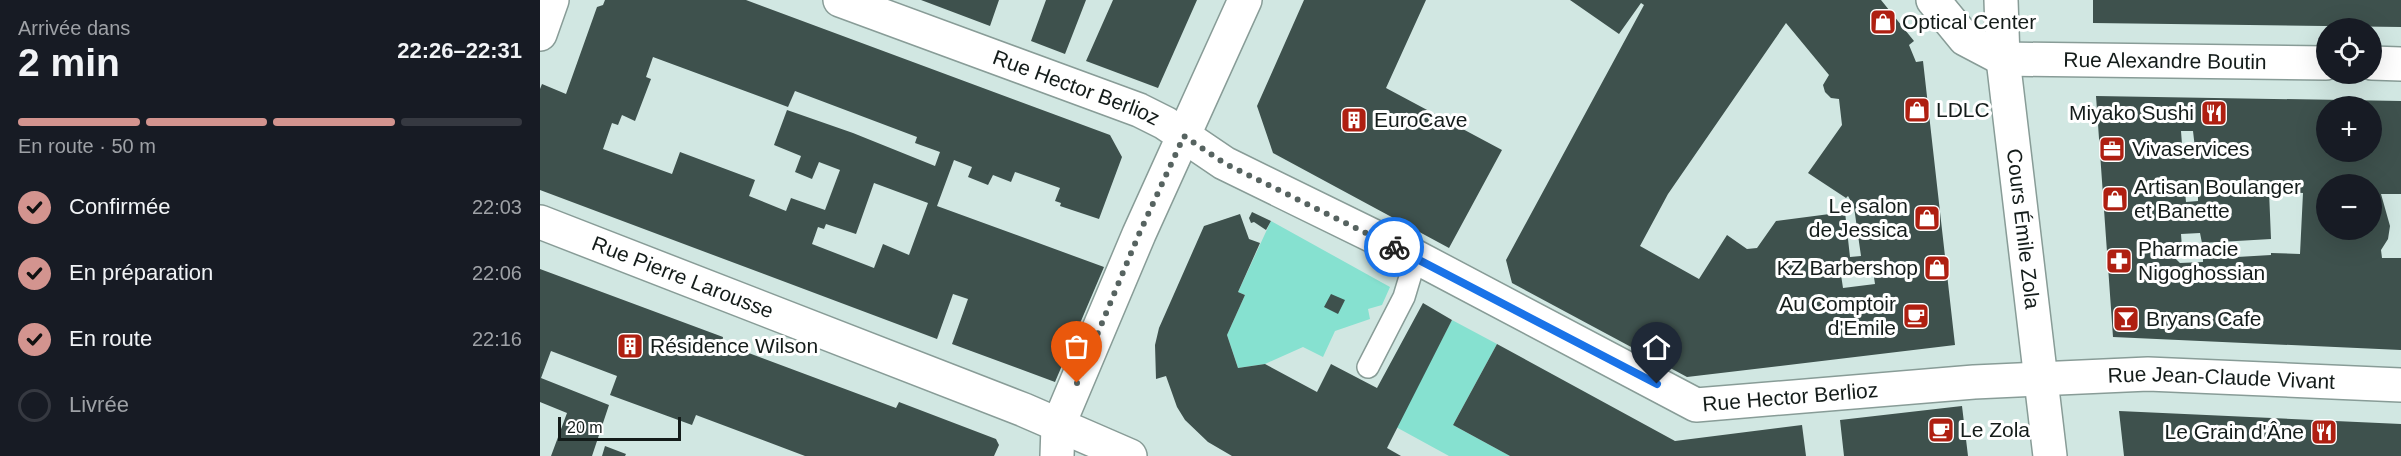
<!DOCTYPE html>
<html lang="fr">
<head>
<meta charset="utf-8">
<style>
	:root { --surface:#171b24; --page:#20242c; --text:#f1f3f6; --muted:#9ea1a6; --line:#363941; --accent:#d3948f }
	body { margin:0; font-family:Arial,sans-serif; background:var(--page); color:var(--text); height:100vh; display:flex; flex-direction:column; font-size:22px; white-space:nowrap }
	* { box-sizing:border-box; margin:0 }
	p { font-size:20px; color:var(--muted) }
	.icon { flex:none; width:33px; height:33px; fill:none; stroke:currentColor; stroke-width:2; stroke-linecap:round; stroke-linejoin:round }
	.map { position:relative; flex:1; overflow:hidden }
	.drawer { display:flex; flex-direction:column; background:var(--surface); width:540px }
	.drawer>* { flex:none }
	.fabs { position:absolute; left:1776px; top:18px; display:grid; gap:12px }
	.fabs a { display:grid; place-items:center; width:66px; height:66px; border-radius:50%; background:var(--surface); box-shadow:0 6px 24px #0002; font-size:30px }
	.scale { position:absolute; left:18px; bottom:15px; width:123px; box-sizing:border-box; padding-left:6px; border:3px solid #141c1a; border-top:0; font-size:16px; line-height:21px; white-space:nowrap; color:#141c1a; -webkit-text-stroke:4px #fff; paint-order:stroke }
	.pin { position:absolute; display:grid; place-items:center; width:51px; height:51px; color:#fff; margin:-62px -26px; border-radius:50% 50% 50% 0; rotate:-45deg; box-shadow:0 0 6px #0007 }
	.pin .icon { rotate:45deg }
	.courier { position:absolute; display:grid; place-items:center; width:60px; height:60px; margin:-30px; border:4px solid #1a73e8; border-radius:50%; background:#fff; color:#222; box-shadow:0 2px 8px #0007 }
	.summary em { font-style:normal; font-weight:800 }
	.summary div { display:flex; flex-direction:column-reverse }
	.summary { display:flex; align-items:center; justify-content:space-between; height:102px; padding:0 18px }
	h1 { font-size:39px; font-weight:800; line-height:45px }
	.bar { display:grid; grid-template-columns:repeat(4,1fr); gap:9px 6px; align-content:center; height:72px; padding:0 18px }
	.bar i { height:8px; border-radius:4px; background:var(--line) }
	.bar .selected { background:var(--accent) }
	.bar p { grid-column:span 4 }
	ol { padding:0 18px; list-style:none }
	li { display:flex; align-items:center; gap:18px; height:66px }
	li p { margin-inline-start:auto }
	li .icon { padding:6px; border-radius:50%; background:var(--accent); color:#111; stroke-width:4 }
	li:last-child { color:var(--muted) }
	li i { width:33px; height:33px; border:3px solid var(--line); border-radius:50% }
	main { display:flex; flex:1; min-height:0 }
	.map>svg:first-child { display:block }
	.green { fill:#86e1d0 }
	.building { fill:#3e514d; fill-rule:evenodd }
	.lines { fill:none; stroke-linecap:round; stroke-linejoin:round }
	.service-casing { stroke:#889c97; stroke-width:24 }
	.pedestrian-casing { stroke:#889c97; stroke-width:36 }
	.minor-casing { stroke:#889c97; stroke-width:36 }
	.tertiary-casing { stroke:#889c97; stroke-width:36 }
	.primary-casing { stroke:#889c97; stroke-width:36 }
	.service { stroke:#fff; stroke-width:21 }
	.pedestrian { stroke:#fff; stroke-width:33 }
	.minor { stroke:#fff; stroke-width:33 }
	.tertiary { stroke:#fff; stroke-width:33 }
	.primary { stroke:#fff; stroke-width:33 }
	.done { stroke:#566360; stroke-width:6; stroke-dasharray:0 10.8 }
	.route { stroke:#1a73e8; stroke-width:8 }
	.labels { text-anchor:middle; stroke-width:6; stroke-linejoin:round; paint-order:stroke }
	.poi-label { font-size:21px; fill:#141c1a; stroke:#fff; text-anchor:start }
	.street-label { font-size:21px; fill:#141c1a; stroke:#fff }
</style>
</head>
<body>
<main>
<section class="drawer">
<div class="summary"><div><h1>2 min</h1><p>Arrivée dans</p></div><em>22:26–22:31</em></div>
<div class="bar"><i class="selected"></i><i class="selected"></i><i class="selected"></i><i></i><p>En route · 50 m</p></div>
<ol>
<li><svg class="icon" aria-label="check" viewBox="0 0 24 24"><path d="M5 12l5 5 9-10"/></svg>Confirmée<p>22:03</p></li>
<li><svg class="icon" aria-label="check" viewBox="0 0 24 24"><path d="M5 12l5 5 9-10"/></svg>En préparation<p>22:06</p></li>
<li><svg class="icon" aria-label="check" viewBox="0 0 24 24"><path d="M5 12l5 5 9-10"/></svg>En route<p>22:16</p></li>
<li><i></i>Livrée</li>
</ol>
</section>
<div class="map">
<svg width="1861" height="456" viewBox="0 0 1861 456">
	<rect width="100%" height="100%" fill="#d1e7e2"/>
	<path class="green" d="M 731,221 L 850,287 L 842,305 L 828,309 L 830,319 L 795,331 L 783,357 L 763,347 L 725,364 L 698,368 L 687,335 L 705,295 L 698,292 Z
		M 912,320 L 957,344 L 913,425 L 970,456 L 909,456 L 856,427 Z"/>
	<path class="building" d="M 65,0 L 206,0 L 570,135 L 582,157 L 559,219 L 520,206 L 521,203 L 515,201 L 520,188 L 475,172 L 471,182 L 453,175 L 448,185 L 428,177 L 432,167 L 414,160 L 397,206 L 564,267 L 515,382 L 412,344 L 428,299 L 413,294 L 397,339 L 0,190 L 0,89 L 2,84 L 26,94 L 57,7 L 63,5 ZM 113,57 L 248,107 L 255,91 L 377,137 L 375,143 L 400,152 L 395,166 L 313,133 L 247,110 L 234,145 L 261,156 L 255,172 L 272,179 L 279,162 L 300,170 L 285,210 L 251,198 L 246,211 L 209,196 L 215,180 L 140,152 L 132,174 L 63,149 L 72,123 L 78,125 L 82,115 L 95,121 L 111,79 L 106,77 ZM 334,183 L 388,203 L 369,255 L 343,244 L 334,268 L 272,244 L 278,227 L 284,229 L 286,224 L 316,234 Z
		M 381,0 L 459,0 L 450,26 Z
		M 506,0 L 546,0 L 525,54 L 491,41 Z
		M 573,0 L 657,0 L 618,88 L 546,61 Z
		M 764,0 L 886,0 L 846,88 L 962,150 L 909,248 L 733,153 L 717,106 Z
		M 1030,0 L 1341,0 L 1374,41 L 1369,45 L 1376,62 L 1383,61 L 1415,345 L 1147,377 L 972,283 L 966,260 L 1104,5 L 1101,3 L 1079,34 ZM 1246,23 L 1289,75 L 1283,85 L 1285,92 L 1291,98 L 1299,99 L 1302,125 L 1268,173 L 1306,198 L 1308,196 L 1314,207 L 1321,256 L 1310,257 L 1305,212 L 1236,221 L 1217,248 L 1207,249 L 1187,235 L 1159,279 L 1100,246 L 1128,194 ZM 1332,264 L 1335,284 L 1303,288 L 1300,268 Z
		M 1553,0 L 1861,0 L 1861,27 L 1553,23 Z
		M 1556,96 L 1861,101 L 1861,194 L 1841,194 L 1850,226 L 1848,239 L 1841,250 L 1842,258 L 1861,258 L 1861,350 L 1573,337 ZM 1786,106 L 1832,106 L 1832,152 L 1786,152 ZM 1641,131 L 1653,131 L 1656,157 L 1643,158 ZM 1786,184 L 1832,184 L 1832,230 L 1786,230 ZM 1658,190 L 1658,201 L 1646,202 L 1645,191 ZM 1729,191 L 1763,193 L 1760,254 L 1731,253 L 1731,255 L 1663,259 L 1663,262 L 1640,263 L 1634,257 L 1642,248 L 1641,234 L 1660,233 L 1662,243 L 1731,239 Z
		M 712,212 L 731,221 L 726,230 L 714,222 L 711,223 L 709,218 Z
		M 700,214 L 709,239 L 720,243 L 698,292 L 705,295 L 687,335 L 698,368 L 725,364 L 777,392 L 791,364 L 837,388 L 883,303 L 912,320 L 847,448 L 861,456 L 692,456 L 668,442 L 645,420 L 637,407 L 626,376 L 616,379 L 615,345 L 619,328 L 664,226 Z
		M 0,269 L 183,337 L 182,343 L 356,408 L 359,402 L 456,439 L 459,445 L 454,456 L 265,456 L 156,415 L 152,425 L 70,395 L 77,376 L 11,351 L 1,378 L 69,405 L 52,456 L 11,456 L 27,413 L 0,402 Z
		M 791,294 L 805,300 L 798,314 L 784,307 Z
		M 957,344 L 1135,441 L 1262,425 L 1266,456 L 970,456 L 913,425 Z
		M 1422,406 L 1428,456 L 1304,456 L 1300,420 Z
		M 1579,411 L 1861,424 L 1861,456 L 1584,456 Z
		M 65,446 L 86,454 L 85,456 L 62,456 Z"/>
	<g class="lines">
		<defs>
			<path id="service" d="M 828,367 L 864,297 L 876,257"/>
			<path id="pedestrian" d="M 1393,0 L 1425,39 L 1463,59"/>
			<g id="minor">
				<path id="s1" d="M 300,0 L 599,110 L 625,123 L 684,163 L 876,257 L 1156,405 L 1434,382 L 1608,374 L 1861,385"/>
				<path d="M 0,34 L 12,0"/>
				<path id="s2" d="M 1463,59 L 1786,63"/>
				<path d="M 1832,63 L 1861,64"/>
				<path id="s3" d="M 0,222 L 484,410 L 590,456"/>
			</g>
			<path id="tertiary" d="M 517,456 L 518,426 L 599,234 L 705,0"/>
			<g id="primary">
				<path id="s4" d="M 1461,0 L 1463,59 L 1510,456"/>
			</g>
		</defs>
		<use href="#service" class="service-casing"/>
		<use href="#pedestrian" class="pedestrian-casing"/>
		<use href="#minor" class="minor-casing"/>
		<use href="#tertiary" class="tertiary-casing"/>
		<use href="#primary" class="primary-casing"/>
		<use href="#service" class="service"/>
		<use href="#pedestrian" class="pedestrian"/>
		<use href="#minor" class="minor"/>
		<use href="#tertiary" class="tertiary"/>
		<use href="#primary" class="primary"/>
	</g>
	<g class="lines">
		<path class="done" d="M 537,383 L 599,234 L 644,136 L 684,163 L 854,247"/>
		<path class="route" d="M 854,247 L 1117,384"/>
	</g>
	<defs>
		<symbol id="shop-square" viewBox="-11 -11 22 22"><rect x="-9" y="-9" width="18" height="18" rx="4" fill="#af1f11" stroke="#fff"/><path d="M-5-2.5h2.3a2.7 3.5 0 0 1 5.4 0H5L5.5 6h-11ZM-1.5-2.5h3a1.5 2.3 0 0 0-3 0Z" fill="#fff"/></symbol>
		<symbol id="restaurant-square" viewBox="-11 -11 22 22"><rect x="-9" y="-9" width="18" height="18" rx="4" fill="#af1f11" stroke="#fff"/><path d="M-5-6h1v4h1v-4h1v4h1v-4h1v5L-1.5 .5V6h-2V.5L-5-1ZM5-6V6H3V1.5H1.5Q1.5-4 5-6Z" fill="#fff"/></symbol>
		<symbol id="building-square" viewBox="-11 -11 22 22"><rect x="-9" y="-9" width="18" height="18" rx="4" fill="#af1f11" stroke="#fff"/><path d="M-4-6H4V6H1V3H-1V6H-4ZM-2.5-4.3h1.7v1.8h-1.7ZM.8-4.3h1.7v1.8H.8ZM-2.5-1h1.7V.8h-1.7ZM.8-1h1.7V.8H.8Z" fill="#fff"/></symbol>
		<symbol id="office-square" viewBox="-11 -11 22 22"><rect x="-9" y="-9" width="18" height="18" rx="4" fill="#af1f11" stroke="#fff"/><path d="M-6-3h4V-5.5h4V-3h4V5H-6ZM-1-4.5V-3h2v-1.5ZM-6 0V1H6V0Z" fill="#fff"/></symbol>
		<symbol id="pharmacy-square" viewBox="-11 -11 22 22"><rect x="-9" y="-9" width="18" height="18" rx="4" fill="#af1f11" stroke="#fff"/><path d="M-2-6h4v4h4v4h-4v4h-4v-4h-4v-4h4Z" fill="#fff"/></symbol>
		<symbol id="cafe-square" viewBox="-11 -11 22 22"><rect x="-9" y="-9" width="18" height="18" rx="4" fill="#af1f11" stroke="#fff"/><path d="M-5.5-4.5H6V0H3Q3 3.5 0 3.5H-2.5Q-5.5 3.5-5.5 0ZM3-3.2v2h1.7v-2ZM-6 4.5H4V6H-6Z" fill="#fff"/></symbol>
		<symbol id="bar-square" viewBox="-11 -11 22 22"><rect x="-9" y="-9" width="18" height="18" rx="4" fill="#af1f11" stroke="#fff"/><path d="M-6-5H6L.8 .8V4.5H3.5V6h-7V4.5H-.8V.8Z" fill="#fff"/></symbol>
	</defs>
	<g fill-rule="evenodd">
		<use href="#shop-square" x="1328" y="7" width="30" height="30"/>
		<use href="#shop-square" x="1362" y="95" width="30" height="30"/>
		<use href="#restaurant-square" x="1659" y="98" width="30" height="30"/>
		<use href="#building-square" x="799" y="105" width="30" height="30"/>
		<use href="#office-square" x="1557" y="134" width="30" height="30"/>
		<use href="#shop-square" x="1560" y="184" width="30" height="30"/>
		<use href="#shop-square" x="1372" y="203" width="30" height="30"/>
		<use href="#pharmacy-square" x="1564" y="246" width="30" height="30"/>
		<use href="#shop-square" x="1382" y="253" width="30" height="30"/>
		<use href="#cafe-square" x="1361" y="301" width="30" height="30"/>
		<use href="#bar-square" x="1571" y="304" width="30" height="30"/>
		<use href="#building-square" x="75" y="331" width="30" height="30"/>
		<use href="#cafe-square" x="1386" y="415" width="30" height="30"/>
		<use href="#restaurant-square" x="1769" y="417" width="30" height="30"/>
	</g>
	<g class="labels">
		<g class="poi-label">
			<text x="1362" y="29">Optical Center</text>
			<text x="1396" y="117">LDLC</text>
			<text x="1654" y="120" text-anchor="end">Miyako Sushi</text>
			<text x="834" y="127">EuroCave</text>
			<text x="1592" y="156">Vivaservices</text>
			<text x="1594" y="194">Artisan Boulanger<tspan x="1594" dy="24">et Banette</tspan></text>
			<text x="1368" y="213" text-anchor="end">Le salon<tspan x="1368" dy="24">de Jessica</tspan></text>
			<text x="1598" y="256">Pharmacie<tspan x="1598" dy="24">Nigoghossian</tspan></text>
			<text x="1378" y="275" text-anchor="end">KZ Barbershop</text>
			<text x="1356" y="311" text-anchor="end">Au Comptoir<tspan x="1356" dy="24">d'Emile</tspan></text>
			<text x="1606" y="326">Bryans Cafe</text>
			<text x="110" y="353">Résidence Wilson</text>
			<text x="1420" y="437">Le Zola</text>
			<text x="1764" y="439" text-anchor="end">Le Grain d'Âne</text>
		</g>
		<g class="street-label">
			<text dy="7" stroke="none"><textPath href="#s2" startOffset="162">Rue Alexandre Boutin</textPath></text>
			<text dy="7" stroke="none"><textPath href="#s1" startOffset="252">Rue Hector Berlioz</textPath></text>
			<text dy="7" stroke="none"><textPath href="#s4" startOffset="230">Cours Émile Zola</textPath></text>
			<text dy="7" stroke="none"><textPath href="#s3" startOffset="153">Rue Pierre Larousse</textPath></text>
			<text dy="7" stroke="none"><textPath href="#s1" startOffset="1476">Rue Jean-Claude Vivant</textPath></text>
			<text dy="7" stroke="none"><textPath href="#s1" startOffset="1044">Rue Hector Berlioz</textPath></text>
		</g>
	</g>
</svg>
<div class="fabs">
<a><svg class="icon" aria-label="locate" viewBox="0 0 24 24"><circle cx="12" cy="12" r="6"/><path d="M12 2v4M12 18v4M2 12h4M18 12h4"/></svg></a>
<a>+</a>
<a>−</a>
</div>
<div class="scale">20 m</div>
<div class="pin" style="left:537px;top:383px;background:#ea580c"><svg class="icon" aria-label="bag" viewBox="0 0 24 24"><path d="M5 8h14l-1 12H6zM9 8a3 3 0 0 1 6 0"/></svg></div>
<div class="pin" style="left:1117px;top:384px;background:#1f2937"><svg class="icon" aria-label="home" viewBox="0 0 24 24"><path d="M3 11l9-7 9 7M6 9v11h12V9"/></svg></div>
<div class="courier" style="left:854px;top:247px"><svg class="icon" aria-label="bike" viewBox="0 0 24 24"><circle cx="6" cy="16" r="4"/><circle cx="18" cy="16" r="4"/><path d="M6 16l4-8h5l3 8M10 8l3 8H6M13 5h3"/></svg></div>
</div>
</main>
</body>
</html>
